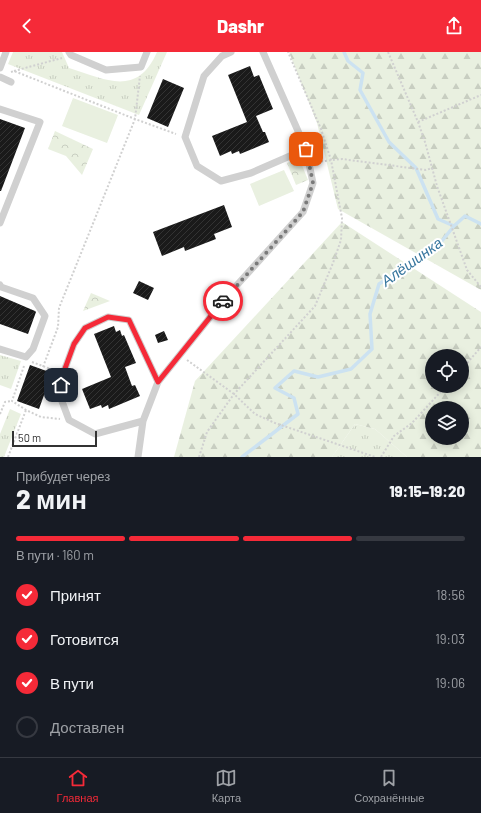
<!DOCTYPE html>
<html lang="ru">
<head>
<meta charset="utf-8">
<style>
	:root { --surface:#171b24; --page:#20242c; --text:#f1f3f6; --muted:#9ea1a6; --line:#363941; --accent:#f52a38 }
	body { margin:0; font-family:Barlow,sans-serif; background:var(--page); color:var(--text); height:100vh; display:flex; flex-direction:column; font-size:15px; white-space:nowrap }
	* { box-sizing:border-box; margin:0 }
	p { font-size:13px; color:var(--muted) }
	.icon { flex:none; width:22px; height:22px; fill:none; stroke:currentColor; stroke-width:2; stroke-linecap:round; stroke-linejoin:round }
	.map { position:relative; height:405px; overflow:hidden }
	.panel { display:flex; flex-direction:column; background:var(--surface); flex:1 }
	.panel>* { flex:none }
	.buttons { position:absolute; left:425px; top:297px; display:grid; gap:8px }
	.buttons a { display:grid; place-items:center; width:44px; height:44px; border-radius:50%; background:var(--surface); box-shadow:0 2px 10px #0003; font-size:20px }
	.scale { position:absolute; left:12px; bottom:10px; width:85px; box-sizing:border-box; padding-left:4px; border:2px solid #333; border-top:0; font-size:11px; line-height:14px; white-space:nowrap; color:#333; -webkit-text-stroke:3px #fff; paint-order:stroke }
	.pin { position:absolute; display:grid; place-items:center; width:34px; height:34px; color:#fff; margin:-17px; border-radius:8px; box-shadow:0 2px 6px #0006 }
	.courier { position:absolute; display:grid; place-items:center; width:40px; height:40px; margin:-20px; border:3px solid #f52a38; border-radius:50%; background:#fff; color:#222; box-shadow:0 1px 5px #0007 }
	.head em { font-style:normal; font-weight:800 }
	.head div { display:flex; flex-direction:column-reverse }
	.head { display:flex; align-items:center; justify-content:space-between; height:68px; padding:0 16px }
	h1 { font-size:26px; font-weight:800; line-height:30px }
	.bar { display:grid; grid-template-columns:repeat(4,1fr); gap:6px 4px; align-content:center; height:48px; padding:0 16px }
	.bar i { height:5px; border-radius:3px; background:var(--line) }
	.bar .on { background:var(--accent) }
	.bar p { grid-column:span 4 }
	ol { padding:0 16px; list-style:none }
	li { display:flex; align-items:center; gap:12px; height:44px }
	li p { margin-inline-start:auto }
	li .icon { padding:4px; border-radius:50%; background:var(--accent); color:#fff; stroke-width:4 }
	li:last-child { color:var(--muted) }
	li i { width:22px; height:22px; border:2px solid var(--line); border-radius:50% }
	header { display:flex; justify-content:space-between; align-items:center; height:52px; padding:0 16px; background:var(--accent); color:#fff; font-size:18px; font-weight:800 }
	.tab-bar { display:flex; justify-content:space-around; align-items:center; height:56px; border-top:1px solid var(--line); background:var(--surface); font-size:11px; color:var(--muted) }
	.tab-bar a { display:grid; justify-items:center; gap:2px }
	.tab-bar .on { color:var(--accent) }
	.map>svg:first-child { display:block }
	.grass { fill:url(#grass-tufts) }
	.forest { fill:url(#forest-firs); fill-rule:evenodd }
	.park { fill:url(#park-crowns) }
	.pitch { fill:#e9f0e0 }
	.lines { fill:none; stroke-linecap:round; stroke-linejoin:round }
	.stream { stroke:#cce2f1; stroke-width:3.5 }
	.building { fill:url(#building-hatch) }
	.path { stroke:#d0d0d0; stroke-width:2; stroke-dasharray:2 2; stroke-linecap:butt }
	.lane { stroke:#d0d0d0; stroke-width:7 }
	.done { stroke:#7a7a7a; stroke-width:4; stroke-dasharray:0 7.2 }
	.route { stroke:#f52a38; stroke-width:5 }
	.labels { text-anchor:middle; stroke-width:4; stroke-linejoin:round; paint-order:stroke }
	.water-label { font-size:15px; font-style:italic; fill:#37769e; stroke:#fff }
</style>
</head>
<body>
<header><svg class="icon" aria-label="back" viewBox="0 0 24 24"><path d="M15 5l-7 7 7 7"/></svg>Dashr<svg class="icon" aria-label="share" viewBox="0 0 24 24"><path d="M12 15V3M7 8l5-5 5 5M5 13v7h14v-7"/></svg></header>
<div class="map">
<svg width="481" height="405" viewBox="0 0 481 405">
	<defs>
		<pattern id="grass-tufts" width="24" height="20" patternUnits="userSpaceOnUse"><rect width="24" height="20" fill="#e9f0e0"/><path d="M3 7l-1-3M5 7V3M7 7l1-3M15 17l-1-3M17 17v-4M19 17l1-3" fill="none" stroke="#c8cec1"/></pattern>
		<pattern id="forest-firs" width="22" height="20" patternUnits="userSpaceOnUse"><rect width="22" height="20" fill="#e9f0e0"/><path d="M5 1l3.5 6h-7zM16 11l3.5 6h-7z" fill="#c8cec1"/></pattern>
		<pattern id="park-crowns" width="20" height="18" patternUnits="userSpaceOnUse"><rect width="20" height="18" fill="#e9f0e0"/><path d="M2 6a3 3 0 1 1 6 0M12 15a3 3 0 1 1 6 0" fill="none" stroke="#c8cec1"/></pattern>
		<pattern id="building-hatch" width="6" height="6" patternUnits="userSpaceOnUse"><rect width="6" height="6" fill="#1a1a1a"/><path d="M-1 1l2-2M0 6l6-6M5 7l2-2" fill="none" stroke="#333"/></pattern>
	</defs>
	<rect width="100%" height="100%" fill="#fff"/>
	<path class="grass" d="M 13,0 L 62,0 L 69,16 C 105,27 137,46 157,0 L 167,0 L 139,63 L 8,12 Z
		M 0,303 L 21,309 L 11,337 L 0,333 Z
		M 10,357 L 21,362 L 4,405 L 0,405 L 0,382 Z
		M 355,372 L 375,377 L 407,405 L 332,405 Z"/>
	<path class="forest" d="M 289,0 L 481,0 L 481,238 L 338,157 L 317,71 Z
		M 342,170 L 481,260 L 481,405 L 407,405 L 375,377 L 355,372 L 332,405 L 174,405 L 195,329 ZM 432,304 L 462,304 L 462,334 L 432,334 ZM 432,356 L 462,356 L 462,386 L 432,386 Z"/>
	<path class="park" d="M 55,79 L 93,97 L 82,123 L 66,104 L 48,97 Z
		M 299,106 L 308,128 L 296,133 L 287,111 Z
		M 91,241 L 110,249 L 83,259 Z"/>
	<path class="pitch" d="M 73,46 L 118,63 L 107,91 L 62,74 Z
		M 284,118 L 294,139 L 259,154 L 250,132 Z"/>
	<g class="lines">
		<path class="stream" d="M 344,0 L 348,9 L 363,21 L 360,38 L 389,90 L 416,116 L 438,167 L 454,174
			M 242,405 L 298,362 L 294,346 L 275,336 L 294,319 L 318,325 L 351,317 L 372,297 L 370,262 L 379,232 L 437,195 L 454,174 L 465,164 L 481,172"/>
	</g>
	<path class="building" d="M 250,14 L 254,25 L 259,23 L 273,57 L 256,64 L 263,80 L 265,80 L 269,90 L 240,102 L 239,99 L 232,102 L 231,99 L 220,104 L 212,84 L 247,70 L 228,23 Z
		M 163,27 L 184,36 L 168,75 L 147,66 Z
		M 0,67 L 25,76 L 1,139 L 0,139 Z
		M 224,153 L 232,175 L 214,182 L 216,187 L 185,199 L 184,195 L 162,204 L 153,180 Z
		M 139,229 L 154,236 L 148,248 L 133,241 Z
		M 0,244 L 35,259 L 36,260 L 28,282 L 0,272 Z
		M 114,274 L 116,280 L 120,278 L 122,284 L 124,283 L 136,311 L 125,315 L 132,334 L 135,333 L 140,344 L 109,357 L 108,353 L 102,356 L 101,353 L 90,357 L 82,337 L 111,325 L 94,282 Z
		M 164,279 L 168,288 L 158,291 L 155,283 Z
		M 30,313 L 52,321 L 39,357 L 17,349 Z"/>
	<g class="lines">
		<path class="path" d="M 388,0 L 418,70 L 425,90 L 437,134 L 467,218 L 481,235
			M 14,19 L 62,6
			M 11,20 L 14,19 L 135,67 L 176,82
			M 418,70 L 481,43
			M 317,110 L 342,107 L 426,118 L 432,116
			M 187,308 L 234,342 L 255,362 L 275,371 L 375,405
			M 32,310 L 56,319
			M 24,314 L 12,349 L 26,358 L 41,365 L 60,367
			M 43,315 L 58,275 L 59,256 L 135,67 L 140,24
			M 462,317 L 481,295
			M 0,362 L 5,350 L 12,349
			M 8,405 L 26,358
			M 199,405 L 207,380 L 234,342 L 315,254 L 333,211 L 341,188 L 342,166 L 331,108 L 321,77 L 288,0
			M 381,405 L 394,384 L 412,371 L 446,334"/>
		<path class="lane" d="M 69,0 L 71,3 L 106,18 L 141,15 L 147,0
			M 231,0 L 222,4 L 204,24 L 185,85 L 197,114 L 221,129 L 251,121 L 306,97
			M 0,16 L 6,0
			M 0,25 L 11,30
			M 0,57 L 40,70 L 0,171
			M 0,233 L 1,235 L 33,246 L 45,264 L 33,297 L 26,305 L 0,297
			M 143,369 L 95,382 L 69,368 L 60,344 L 63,322 L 74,292 L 85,276 L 108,265 L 129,268 L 158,330
			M 138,405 L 143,369 L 158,330 L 228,243 L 303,160 L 313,131 L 306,97 L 263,0"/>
	</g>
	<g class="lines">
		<path class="done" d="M 223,249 L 303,160 L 313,131 L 306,97"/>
		<path class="route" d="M 61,333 L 63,322 L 74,292 L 85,276 L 108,265 L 129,268 L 158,330 L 223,249"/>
	</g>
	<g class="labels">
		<g class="water-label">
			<text transform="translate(412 210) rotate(-36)" y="5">Алёшинка</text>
		</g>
	</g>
</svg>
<div class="buttons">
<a><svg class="icon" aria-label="locate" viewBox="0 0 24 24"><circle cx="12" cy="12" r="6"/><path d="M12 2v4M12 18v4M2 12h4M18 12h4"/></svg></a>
<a><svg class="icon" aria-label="layers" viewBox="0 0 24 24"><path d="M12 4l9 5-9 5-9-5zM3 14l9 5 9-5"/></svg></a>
</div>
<div class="scale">50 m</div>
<div class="pin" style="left:306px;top:97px;background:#ea580c"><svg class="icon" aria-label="bag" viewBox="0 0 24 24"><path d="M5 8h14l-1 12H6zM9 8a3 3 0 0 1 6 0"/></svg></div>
<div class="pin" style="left:61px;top:333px;background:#1f2937"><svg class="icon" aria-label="home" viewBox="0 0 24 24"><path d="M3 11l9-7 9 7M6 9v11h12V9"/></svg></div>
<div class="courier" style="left:223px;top:249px"><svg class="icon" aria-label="car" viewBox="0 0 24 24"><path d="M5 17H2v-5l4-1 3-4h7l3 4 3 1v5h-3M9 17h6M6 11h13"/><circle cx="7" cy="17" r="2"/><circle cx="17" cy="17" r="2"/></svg></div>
</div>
<section class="panel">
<div class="head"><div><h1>2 мин</h1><p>Прибудет через</p></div><em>19:15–19:20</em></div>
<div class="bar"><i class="on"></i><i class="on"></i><i class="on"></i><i></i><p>В пути · 160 m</p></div>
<ol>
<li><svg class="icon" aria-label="check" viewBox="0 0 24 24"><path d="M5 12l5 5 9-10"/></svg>Принят<p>18:56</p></li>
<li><svg class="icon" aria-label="check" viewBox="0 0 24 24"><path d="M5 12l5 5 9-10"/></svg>Готовится<p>19:03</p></li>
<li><svg class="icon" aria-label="check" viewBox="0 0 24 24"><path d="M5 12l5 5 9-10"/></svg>В пути<p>19:06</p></li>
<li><i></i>Доставлен</li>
</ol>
</section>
<nav class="tab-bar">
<a class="on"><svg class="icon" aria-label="home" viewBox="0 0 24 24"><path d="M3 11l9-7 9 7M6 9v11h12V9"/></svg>Главная</a>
<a><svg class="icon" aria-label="map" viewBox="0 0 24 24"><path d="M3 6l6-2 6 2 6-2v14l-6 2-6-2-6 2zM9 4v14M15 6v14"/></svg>Карта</a>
<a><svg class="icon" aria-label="saved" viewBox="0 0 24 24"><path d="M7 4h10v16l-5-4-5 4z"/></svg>Сохранённые</a>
</nav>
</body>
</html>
